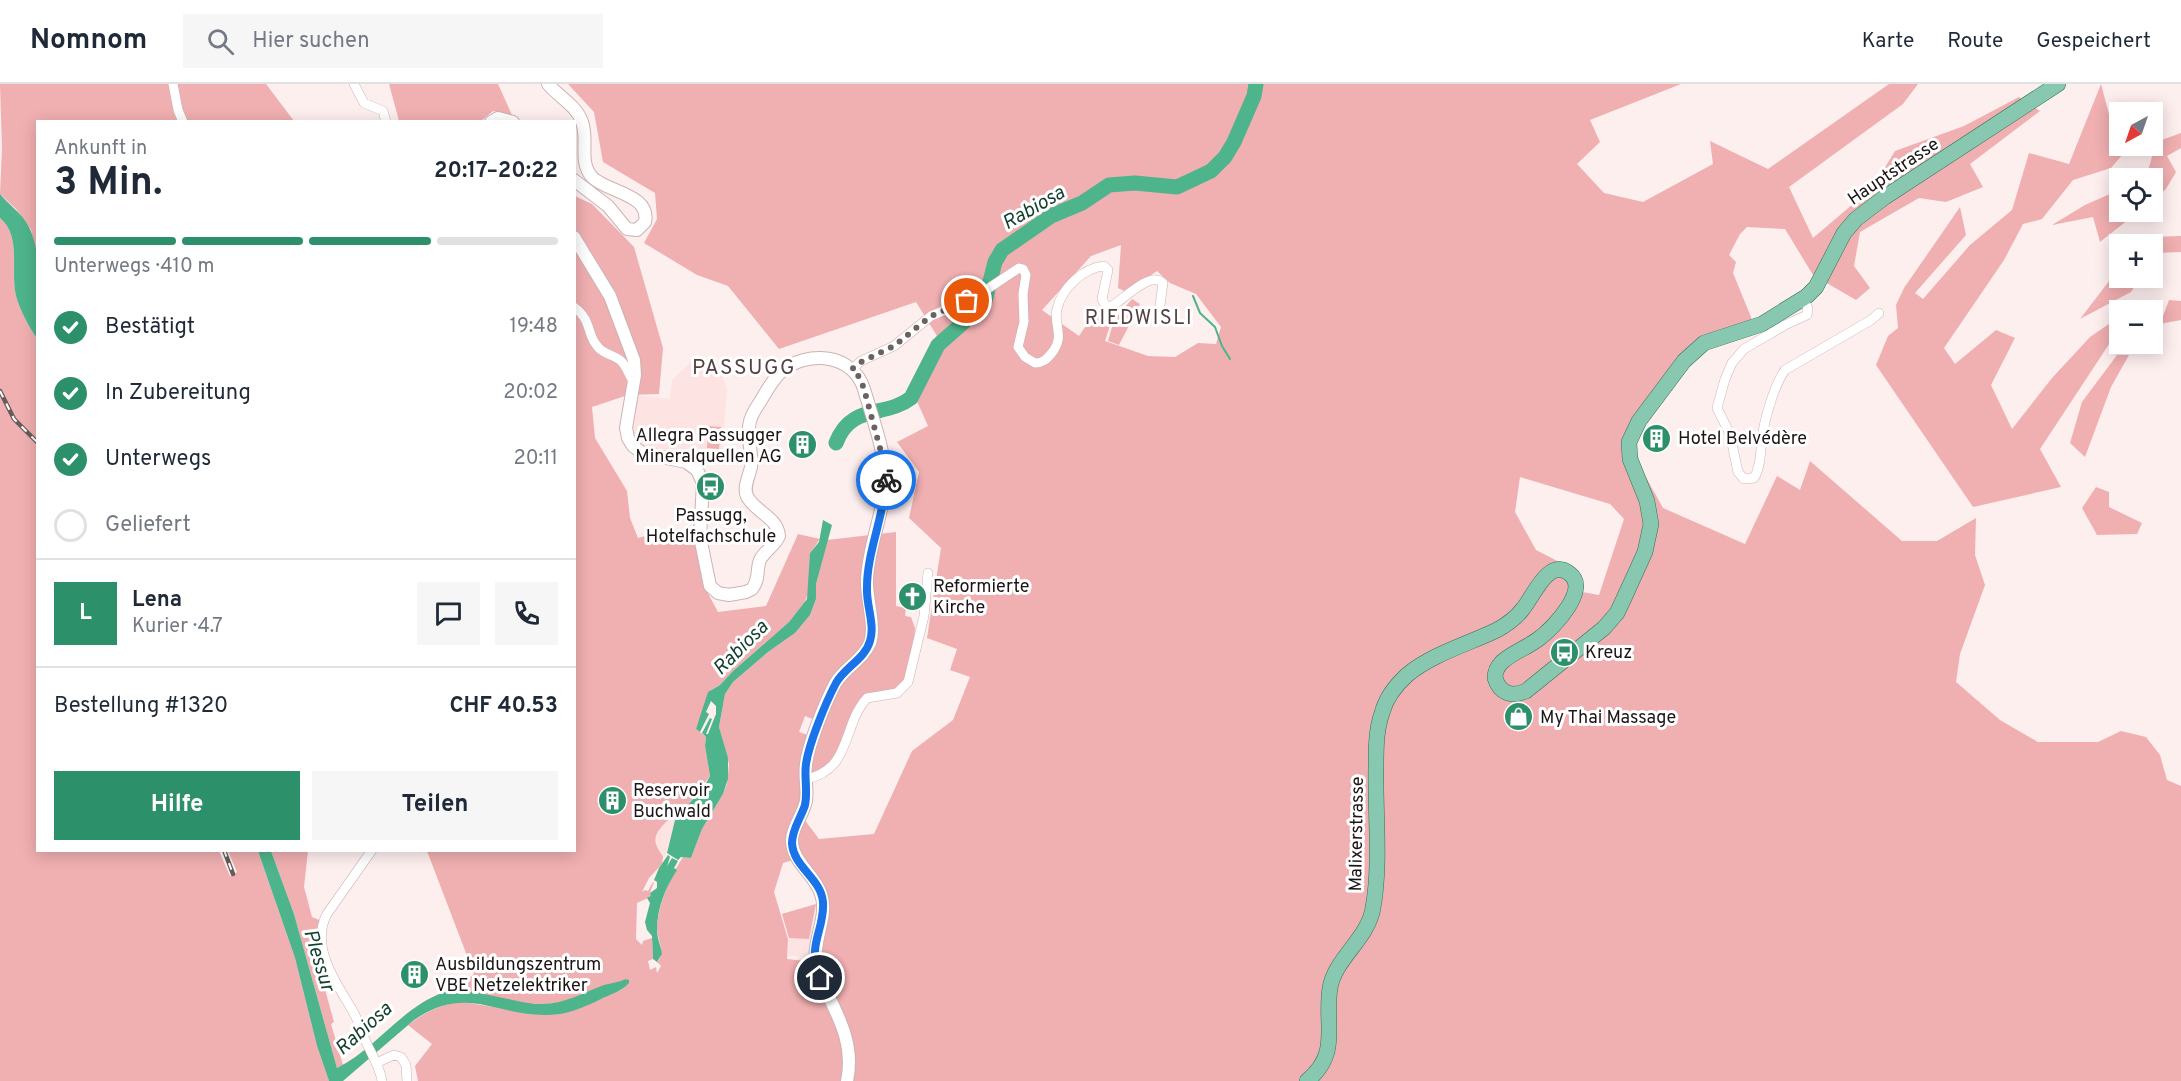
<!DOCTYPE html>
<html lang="de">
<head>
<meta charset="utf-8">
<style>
	:root { --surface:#fff; --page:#f6f6f7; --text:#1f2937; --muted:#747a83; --line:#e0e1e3; --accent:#2c906b }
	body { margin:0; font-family:Overpass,sans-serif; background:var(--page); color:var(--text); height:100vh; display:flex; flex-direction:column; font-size:22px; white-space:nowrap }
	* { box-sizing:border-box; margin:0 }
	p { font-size:20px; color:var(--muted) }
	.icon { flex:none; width:33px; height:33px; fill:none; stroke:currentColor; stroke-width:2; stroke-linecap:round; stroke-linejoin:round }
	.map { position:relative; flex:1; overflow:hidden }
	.drawer { position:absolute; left:36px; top:36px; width:540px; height:732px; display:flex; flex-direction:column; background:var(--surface); border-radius:0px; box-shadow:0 3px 15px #0003 }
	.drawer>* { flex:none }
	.needle { width:39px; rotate:220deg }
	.controls { position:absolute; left:2109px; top:18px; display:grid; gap:12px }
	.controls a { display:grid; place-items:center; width:54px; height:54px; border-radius:0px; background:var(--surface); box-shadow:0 3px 15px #0003; font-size:30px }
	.pin { position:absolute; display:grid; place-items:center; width:51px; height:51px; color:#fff; margin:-26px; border:3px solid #fff; border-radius:50%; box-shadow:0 2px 6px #0007 }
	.courier { position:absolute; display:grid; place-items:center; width:60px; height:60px; margin:-30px; border:4px solid #1a73e8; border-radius:50%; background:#fff; color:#222; box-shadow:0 2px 8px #0007 }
	.headline em { font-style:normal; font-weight:700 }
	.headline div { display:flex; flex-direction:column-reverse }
	.headline { display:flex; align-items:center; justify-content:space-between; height:102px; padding:0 18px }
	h1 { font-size:39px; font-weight:700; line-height:45px }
	.bar { display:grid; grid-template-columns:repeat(4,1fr); gap:9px 6px; align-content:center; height:72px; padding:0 18px }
	.bar i { height:8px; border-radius:4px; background:var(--line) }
	.bar .active { background:var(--accent) }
	.bar p { grid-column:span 4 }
	.line { display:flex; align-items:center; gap:15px; padding:0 18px; border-top:2px solid var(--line) }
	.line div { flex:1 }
	.round { display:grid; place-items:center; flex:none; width:63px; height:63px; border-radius:0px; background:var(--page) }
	ol { padding:0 18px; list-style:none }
	li { display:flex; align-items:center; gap:18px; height:66px }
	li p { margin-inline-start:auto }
	li .icon { padding:6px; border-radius:50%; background:var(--accent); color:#fff; stroke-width:4 }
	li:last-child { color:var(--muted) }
	li i { width:33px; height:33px; border:3px solid var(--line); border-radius:50% }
	.action { display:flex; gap:12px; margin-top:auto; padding:12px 18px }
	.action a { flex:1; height:69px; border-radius:0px; background:var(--accent); color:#fff; font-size:24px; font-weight:700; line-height:69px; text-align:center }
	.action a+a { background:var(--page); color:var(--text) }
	header { display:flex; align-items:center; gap:36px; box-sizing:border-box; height:84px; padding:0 30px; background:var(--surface); border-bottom:2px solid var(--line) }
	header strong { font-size:28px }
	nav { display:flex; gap:33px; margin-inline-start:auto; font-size:21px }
	.search { width:420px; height:54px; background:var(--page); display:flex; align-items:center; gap:15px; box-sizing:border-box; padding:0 21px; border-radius:0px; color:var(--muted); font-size:22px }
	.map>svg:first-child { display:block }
	.built { fill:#fee3e3 }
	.green { fill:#f0afb1; fill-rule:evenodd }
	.water { fill:#4eb48b }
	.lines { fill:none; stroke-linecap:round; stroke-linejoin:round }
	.stream { stroke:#4eb48b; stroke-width:2 }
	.river { stroke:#4eb48b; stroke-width:15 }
	.minor-casing { stroke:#cbb3b3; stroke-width:10 }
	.tertiary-casing { stroke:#cbb3b3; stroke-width:14 }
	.primary-casing { stroke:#2f7257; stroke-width:16 }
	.minor { stroke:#fff; stroke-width:9 }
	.tertiary { stroke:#fff; stroke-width:12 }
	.primary { stroke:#88c8b0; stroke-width:15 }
	.rail-casing { stroke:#665c5c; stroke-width:4.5 }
	.rail { stroke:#fff; stroke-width:2; stroke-dasharray:7; stroke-linecap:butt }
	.done { stroke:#6c6161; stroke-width:6; stroke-dasharray:0 10.8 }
	.route { stroke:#1a73e8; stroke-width:8 }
	.labels { text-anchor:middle; stroke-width:6; stroke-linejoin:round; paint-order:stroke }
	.street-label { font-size:18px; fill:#1d1515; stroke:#fff }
	.poi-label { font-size:18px; fill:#1d1515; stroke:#fff; text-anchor:start }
	.water-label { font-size:20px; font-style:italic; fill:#133f2d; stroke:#fff }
	.neighbourhood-label { font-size:20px; letter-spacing:1.5px; fill:#554141; stroke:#fff }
	.quarter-label { font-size:21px; letter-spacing:1.5px; fill:#554141; stroke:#fff }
</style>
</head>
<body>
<header>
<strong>Nomnom</strong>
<div class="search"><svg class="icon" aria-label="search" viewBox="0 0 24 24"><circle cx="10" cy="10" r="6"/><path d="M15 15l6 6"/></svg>Hier suchen</div>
<nav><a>Karte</a><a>Route</a><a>Gespeichert</a></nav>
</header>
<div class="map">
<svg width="2181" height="997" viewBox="0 0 2181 997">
	<rect width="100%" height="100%" fill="#feefef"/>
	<path class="built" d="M 692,277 L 718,279 L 727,305 L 722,372 L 639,365 L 630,351 L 634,311 L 670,315 L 672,296 Z
		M 670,734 L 675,736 L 665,774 L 656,764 L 655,755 L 657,747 Z
		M 816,820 L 808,873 L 788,872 L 789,854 L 782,830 Z"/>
	<path class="green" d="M 0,0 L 266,0 L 294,37 L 38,38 L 37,171 L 31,146 L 16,125 L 0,110 L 2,64 Z
		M 389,0 L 498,0 L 512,31 L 493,27 L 481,37 L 399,37 Z
		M 568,0 L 1681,0 L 1590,36 L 1600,58 L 1577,80 L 1604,109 L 1643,118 L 1713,80 L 1710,57 L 1768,85 L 1889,0 L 1918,0 L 1903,20 L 1789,103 L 1813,154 L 1873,103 L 1895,67 L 1964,42 L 2019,13 L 2040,27 L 1970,80 L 1983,103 L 1946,118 L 1919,114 L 1860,148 L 1854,182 L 1870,204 L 1856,216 L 1813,191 L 1785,145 L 1747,143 L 1740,150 L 1729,171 L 1736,178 L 1733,189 L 1751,233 L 1754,249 L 1703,264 L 1638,339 L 1632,368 L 1663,424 L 1745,460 L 1777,392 L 1800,406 L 1810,377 L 1902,457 L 1937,457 L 1976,434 L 1975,471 L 1985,501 L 1960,570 L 1956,598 L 2000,636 L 2038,658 L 2098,658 L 2121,647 L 2146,653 L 2160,671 L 2167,696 L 2181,702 L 2181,997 L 418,997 L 415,982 L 432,960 L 408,941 C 424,929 442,919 463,918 L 535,930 L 554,931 L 580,924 L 621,906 L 629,898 L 627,895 C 600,906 567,922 537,920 C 509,919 483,909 455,907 L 474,890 L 427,767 L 574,766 L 575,112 L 592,120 L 634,163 L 663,264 L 659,310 L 628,311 L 592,323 L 595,354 L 627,407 L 630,434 L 638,454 L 660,448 L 696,448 L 704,502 L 718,528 L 766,522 L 798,450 L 820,455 L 810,469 L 809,508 L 804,519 L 789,538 L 733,587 L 720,601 L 711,606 L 696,645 L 706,653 L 705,662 L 710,692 L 678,734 L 675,736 L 670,734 C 656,748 649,755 663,772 L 662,780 L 649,794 L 642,808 L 645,806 L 648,807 L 653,798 L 654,798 L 650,809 L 652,812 L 637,819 L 636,855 L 642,861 L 643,857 L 652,854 L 653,875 L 648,877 L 650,886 L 656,883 L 657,889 L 661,882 L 657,878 C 667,869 656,854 657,842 C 659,818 670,793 683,773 L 691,774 L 702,745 L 723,710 L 727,700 L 729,680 L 719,643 L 725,610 L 733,598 L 768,568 L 795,549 L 810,531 L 816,515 L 816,500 L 827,456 L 896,448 L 896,522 L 906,524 L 905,532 L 911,533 L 915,544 L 914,557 L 906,602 L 871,612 L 838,674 L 806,695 L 801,731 L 819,755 L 874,750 L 912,667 L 953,636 L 970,593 L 950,586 L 957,565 L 927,554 L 941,464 L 909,434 L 919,388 L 897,358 L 928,342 L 912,306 L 937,252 L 916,218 L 779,265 L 728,202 L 697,191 L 644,159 L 657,135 L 655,109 L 603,78 L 594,28 ZM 1121,161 L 1118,204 L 1126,208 L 1157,187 L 1170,199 L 1196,210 L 1221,243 L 1216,260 L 1198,259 L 1175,273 L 1148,272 L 1105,257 L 1113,232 L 1096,227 L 1079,252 L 1042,226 L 1091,172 ZM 1520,393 L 1610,420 L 1624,435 L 1599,511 L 1582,508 L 1577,487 L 1536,466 L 1515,428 ZM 805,632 L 820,638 L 814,653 L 799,648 ZM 797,775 L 823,823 L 815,878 L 787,875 L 788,855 L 774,808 L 783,779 Z
		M 2101,0 L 2115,53 L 2119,49 L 2120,62 L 2130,62 L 2111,84 L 2073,96 L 2042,135 L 2023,140 L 2004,176 L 1944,264 L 1955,280 L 1996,246 L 2015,254 L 1991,301 L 2012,345 L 2052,294 L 2090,253 L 2119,233 L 2119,245 L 2040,365 L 2061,403 L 1973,423 L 1876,281 L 1888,252 L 1898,244 L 1896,221 L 1904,204 L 1960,123 L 1966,151 L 1915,209 L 1923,215 L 1970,161 L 2012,126 L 2029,69 L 2069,80 Z
		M 2181,49 L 2181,64 L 2167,72 L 2176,88 L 2166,105 L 2153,116 L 2152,94 L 2146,94 L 2156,58 Z
		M 2119,106 L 2120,128 L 2138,128 L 2100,158 L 2093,133 L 2052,141 L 2085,121 Z
		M 0,134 C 22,152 10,187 16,212 C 20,227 29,242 37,255 L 38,766 L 219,767 L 230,792 L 237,788 L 228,767 L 258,767 L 295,874 L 317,962 L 329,997 L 0,997 Z
		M 2181,152 L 2181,168 L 2156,169 L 2153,174 L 2152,160 L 2141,160 L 2148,153 Z
		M 2119,184 L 2120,194 L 2140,194 L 2131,208 L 2080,235 Z
		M 1132,215 L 1140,220 L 1119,261 L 1108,257 L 1114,236 Z
		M 2169,216 L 2181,217 L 2181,236 L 2160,240 Z
		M 2117,271 L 2129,271 L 2111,303 L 2085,373 L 2070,359 L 2082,318 Z
		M 708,342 L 721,343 L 719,365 L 707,364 Z
		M 2096,403 L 2109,408 L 2109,423 L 2142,439 L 2137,450 L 2097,451 L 2082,424 Z
		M 271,767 L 308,767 L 304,803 L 312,833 L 324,838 L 326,877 L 318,880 L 334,938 L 331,940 L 343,981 L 337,984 L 294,830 Z
		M 816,820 L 809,855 L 789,854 L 782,830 Z"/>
	<path class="water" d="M 0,110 C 8,120 19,127 26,138 C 45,168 38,219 37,255 C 29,242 20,227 16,212 C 10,187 22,152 0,134 Z
		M 823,436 L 832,441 L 816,500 L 816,515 L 810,531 L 795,549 L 768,568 L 733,598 L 725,610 L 719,643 L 728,674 L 728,695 L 723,710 L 702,745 L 691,774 L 681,773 L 678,776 L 667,769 L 675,736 L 705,701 L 710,692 L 705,662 L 706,653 L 702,649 L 710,634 L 712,635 L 706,650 L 708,650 L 716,630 L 716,622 L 711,617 L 706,628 L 709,630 L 700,648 L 696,645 L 708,608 L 720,601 L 733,587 L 789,538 L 807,515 L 810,469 L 819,458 Z
		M 258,767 L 271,767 L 294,830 L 337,984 C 377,964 401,924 444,908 C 465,901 514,919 539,920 C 563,921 582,909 604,901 C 611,899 619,898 626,895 L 629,896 L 629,899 C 621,908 611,910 601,915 C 583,924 564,932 544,931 C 491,930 466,901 414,936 L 343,997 L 329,997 L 317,962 L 295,874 Z
		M 668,771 L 670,773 L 667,782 L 672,774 L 678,777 L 674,784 L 677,786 C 665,804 657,825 657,846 C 657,854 661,862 662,870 L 657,878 L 653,875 L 652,852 L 647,846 L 645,838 L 650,819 L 647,814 L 651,812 L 650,809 L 657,804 L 657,798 L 654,796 L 659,784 Z"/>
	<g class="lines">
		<path class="stream" d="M 1193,212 L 1200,229 L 1215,243 L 1222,262 L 1230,275"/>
		<path class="river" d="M 836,359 C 851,319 885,334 911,314 L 938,261 L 964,238 L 985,217 L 995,178 L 1002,166 L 1051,132 L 1082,119 L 1109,101 L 1135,99 L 1177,103 L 1211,87 L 1225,73 L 1234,58 L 1254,12 L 1256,0"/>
		<defs>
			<path id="minor" d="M 173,0 L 178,26 L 183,38
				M 354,0 L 364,19 L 383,27 L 386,38
				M 1803,215 L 1808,224 L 1807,231 L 1785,241 L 1744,265 L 1732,279 L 1725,295 L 1717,324 L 1730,350 L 1738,388 L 1744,395 L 1754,394 C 1762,381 1760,363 1763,348 C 1766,330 1775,300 1785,286 L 1871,236 L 1879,229
				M 574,223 C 593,237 586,251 598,263 C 604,271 616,271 622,278 C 627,283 629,292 634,298
				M 852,285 L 861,277 L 894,262 L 931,232 L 974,214 L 1019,184 L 1023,185 L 1026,191 L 1023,210 L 1024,238 L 1018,263 L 1025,273 L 1035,279 C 1042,279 1046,276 1051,270 C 1066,252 1053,242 1057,225 C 1062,204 1083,184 1104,182 L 1108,186 L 1102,215 L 1106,222 L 1112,222 C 1124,215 1151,186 1163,199 L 1160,221
				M 806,695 C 852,686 842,641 867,614 L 897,609 L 908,598 L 924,532 L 928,489
				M 372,766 L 327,830 C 310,862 335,897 351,924 C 358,935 361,947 366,958 C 372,971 380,983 382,997
				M 376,979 L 394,971 L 401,973 L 406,981 L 407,997"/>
			<path id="tertiary" d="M 548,0 C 559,13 577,22 582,38 C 589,57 578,77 592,93 C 606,108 651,110 645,138 L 637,146 L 627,145 L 608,122 L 574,96
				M 491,38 L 498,34 L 513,38
				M 574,153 L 610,212 L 634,276 L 635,291 L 626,344 L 628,354 L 633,362 L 642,369 L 686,378 L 697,386 L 703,399 L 700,453 L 710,502 L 718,509 L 729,511 L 746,508 L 752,505 C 760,495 756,486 760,476 C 765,466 775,462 779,452 C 778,434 756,428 748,414 C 742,405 749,393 751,383 C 753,370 747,356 749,342 C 750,333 755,325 760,318 C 766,308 772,296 781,288 C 808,265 853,270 864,305 C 872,333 888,375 885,402 C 882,434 868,464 867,496 C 866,514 876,542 870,559 C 863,576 844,584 835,600 C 825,619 808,661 806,681 C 804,693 808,705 806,717 C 803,731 793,742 792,755 C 791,778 815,790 821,810 C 829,832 812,856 816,881 C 818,892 823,901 828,911 C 842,939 854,965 847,997"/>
			<path id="primary" d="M 1307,997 C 1341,969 1324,941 1330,904 C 1335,874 1368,855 1373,824 C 1381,779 1375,729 1376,683 C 1376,665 1376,646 1382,629 C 1386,614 1396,601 1407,591 C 1432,570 1468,560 1497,546 C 1506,541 1515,535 1522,526 C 1533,514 1548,472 1570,490 C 1590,505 1554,543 1541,553 C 1529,563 1513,568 1502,578 C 1497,583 1495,588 1495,594 C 1500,610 1512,613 1526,607 L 1604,544 L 1617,529 L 1625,512 L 1645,468 L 1651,440 L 1647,417 L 1630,375 L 1629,358 L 1639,337 L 1684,277 L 1704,259 L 1762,240 L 1807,212 L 1816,203 L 1844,149 L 1856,135 L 1885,113 L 2058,0"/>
		</defs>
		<use href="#minor" class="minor-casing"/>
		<use href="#tertiary" class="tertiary-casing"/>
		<use href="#primary" class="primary-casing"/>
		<use href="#minor" class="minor"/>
		<use href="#tertiary" class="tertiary"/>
		<use href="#primary" class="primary"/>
		<defs>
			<path id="rail" d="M 0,307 L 14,335 L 38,359
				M 224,766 L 233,790"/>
		</defs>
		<use href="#rail" class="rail-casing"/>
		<use href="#rail" class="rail"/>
	</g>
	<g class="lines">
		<path class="done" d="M 886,396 L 884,379 L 864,305 L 860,294 L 852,285 L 861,278 L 894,262 L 931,232 L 967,217"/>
		<path class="route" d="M 820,894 C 806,861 825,846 823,818 C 821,794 793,783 792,759 C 792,745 801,734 805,721 C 808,707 804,693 806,680 C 809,659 826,618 836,599 C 845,583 865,575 870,557 C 875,542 867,523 867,507 C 866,469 884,434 886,396"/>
	</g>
	<defs>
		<symbol id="building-disc" viewBox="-11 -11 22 22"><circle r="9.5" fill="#2c906b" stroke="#fff"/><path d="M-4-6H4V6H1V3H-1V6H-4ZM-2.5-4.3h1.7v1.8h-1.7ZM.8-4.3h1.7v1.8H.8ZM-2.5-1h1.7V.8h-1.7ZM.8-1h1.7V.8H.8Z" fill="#fff"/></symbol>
		<symbol id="bus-disc" viewBox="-11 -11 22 22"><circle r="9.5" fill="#2c906b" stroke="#fff"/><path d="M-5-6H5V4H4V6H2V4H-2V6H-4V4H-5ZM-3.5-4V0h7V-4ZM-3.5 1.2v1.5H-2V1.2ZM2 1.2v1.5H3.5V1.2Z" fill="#fff"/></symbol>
		<symbol id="church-disc" viewBox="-11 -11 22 22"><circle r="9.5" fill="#2c906b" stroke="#fff"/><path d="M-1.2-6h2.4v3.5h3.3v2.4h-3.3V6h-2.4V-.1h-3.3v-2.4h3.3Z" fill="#fff"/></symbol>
		<symbol id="shop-disc" viewBox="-11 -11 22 22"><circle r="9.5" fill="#2c906b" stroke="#fff"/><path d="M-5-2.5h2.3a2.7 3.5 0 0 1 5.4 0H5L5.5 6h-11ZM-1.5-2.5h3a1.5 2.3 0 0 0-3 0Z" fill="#fff"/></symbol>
	</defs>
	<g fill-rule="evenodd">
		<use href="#building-disc" x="1640" y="338" width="33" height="33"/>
		<use href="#building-disc" x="786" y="344" width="33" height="33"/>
		<use href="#bus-disc" x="694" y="386" width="33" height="33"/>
		<use href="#church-disc" x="896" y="496" width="33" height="33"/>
		<use href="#bus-disc" x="1548" y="552" width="33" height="33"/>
		<use href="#shop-disc" x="1502" y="616" width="33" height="33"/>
		<use href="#building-disc" x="596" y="700" width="33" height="33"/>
		<use href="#building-disc" x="398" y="874" width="33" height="33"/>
	</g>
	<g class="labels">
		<g class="street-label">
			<text transform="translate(1893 87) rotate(-34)" y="6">Hauptstrasse</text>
			<text transform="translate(1356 750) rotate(-89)" y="6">Malixerstrasse</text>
		</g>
		<g class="poi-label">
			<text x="782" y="357" text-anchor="end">Allegra Passugger<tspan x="782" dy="21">Mineralquellen AG</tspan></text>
			<text x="1678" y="360">Hotel Belvédère</text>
			<text x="711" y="437" text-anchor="middle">Passugg,<tspan x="711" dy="21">Hotelfachschule</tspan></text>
			<text x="933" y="508">Reformierte<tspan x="933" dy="21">Kirche</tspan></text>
			<text x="1585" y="574">Kreuz</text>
			<text x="1540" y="639">My Thai Massage</text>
			<text x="633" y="712">Reservoir<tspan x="633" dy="21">Buchwald</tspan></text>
			<text x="435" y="886">Ausbildungszentrum<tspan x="435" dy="21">VBE Netzelektriker</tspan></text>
		</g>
		<g class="water-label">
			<text transform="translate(1033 123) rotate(-30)" y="7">Rabiosa</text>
			<text transform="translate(740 563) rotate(-45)" y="7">Rabiosa</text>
			<text transform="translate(320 876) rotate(73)" y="7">Plessur</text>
			<text transform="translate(363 944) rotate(-42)" y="7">Rabiosa</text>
		</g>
		<g class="neighbourhood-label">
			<text x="1139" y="240">RIEDWISLI</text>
		</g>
		<g class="quarter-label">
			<text x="744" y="290">PASSUGG</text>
		</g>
	</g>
</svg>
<div class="controls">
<a><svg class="needle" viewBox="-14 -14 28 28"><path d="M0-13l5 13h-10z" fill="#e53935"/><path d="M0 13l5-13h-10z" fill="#747a83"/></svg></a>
<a><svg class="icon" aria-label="locate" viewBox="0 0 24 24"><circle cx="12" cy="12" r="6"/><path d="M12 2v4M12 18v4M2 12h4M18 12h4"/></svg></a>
<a>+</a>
<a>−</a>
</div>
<div class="pin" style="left:967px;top:217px;background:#ea580c"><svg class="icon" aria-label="bag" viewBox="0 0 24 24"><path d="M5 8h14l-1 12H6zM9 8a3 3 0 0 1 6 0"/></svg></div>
<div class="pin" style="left:820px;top:894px;background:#1f2937"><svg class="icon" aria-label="home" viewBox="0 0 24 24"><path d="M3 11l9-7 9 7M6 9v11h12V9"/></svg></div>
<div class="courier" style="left:886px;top:396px"><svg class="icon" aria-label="bike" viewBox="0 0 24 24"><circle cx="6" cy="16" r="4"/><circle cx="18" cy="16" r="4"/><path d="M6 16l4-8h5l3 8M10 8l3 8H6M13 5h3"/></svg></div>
<section class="drawer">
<div class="headline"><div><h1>3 Min.</h1><p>Ankunft in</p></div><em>20:17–20:22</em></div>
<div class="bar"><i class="active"></i><i class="active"></i><i class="active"></i><i></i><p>Unterwegs · 410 m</p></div>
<ol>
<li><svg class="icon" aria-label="check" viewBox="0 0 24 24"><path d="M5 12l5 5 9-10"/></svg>Bestätigt<p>19:48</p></li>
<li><svg class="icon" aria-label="check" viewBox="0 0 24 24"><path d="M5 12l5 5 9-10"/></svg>In Zubereitung<p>20:02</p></li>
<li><svg class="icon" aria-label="check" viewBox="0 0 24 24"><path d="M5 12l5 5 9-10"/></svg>Unterwegs<p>20:11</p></li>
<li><i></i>Geliefert</li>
</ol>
<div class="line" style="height:108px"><b class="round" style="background:var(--accent);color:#fff">L</b><div><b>Lena</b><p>Kurier · 4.7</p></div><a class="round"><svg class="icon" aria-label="chat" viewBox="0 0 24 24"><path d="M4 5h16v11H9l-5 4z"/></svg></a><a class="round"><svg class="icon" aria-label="phone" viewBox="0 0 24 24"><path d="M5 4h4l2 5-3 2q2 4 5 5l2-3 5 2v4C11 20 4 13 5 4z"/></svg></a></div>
<div class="line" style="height:78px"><div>Bestellung #1320</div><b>CHF 40.53</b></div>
<div class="action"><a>Hilfe</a><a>Teilen</a></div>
</section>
</div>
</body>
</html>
